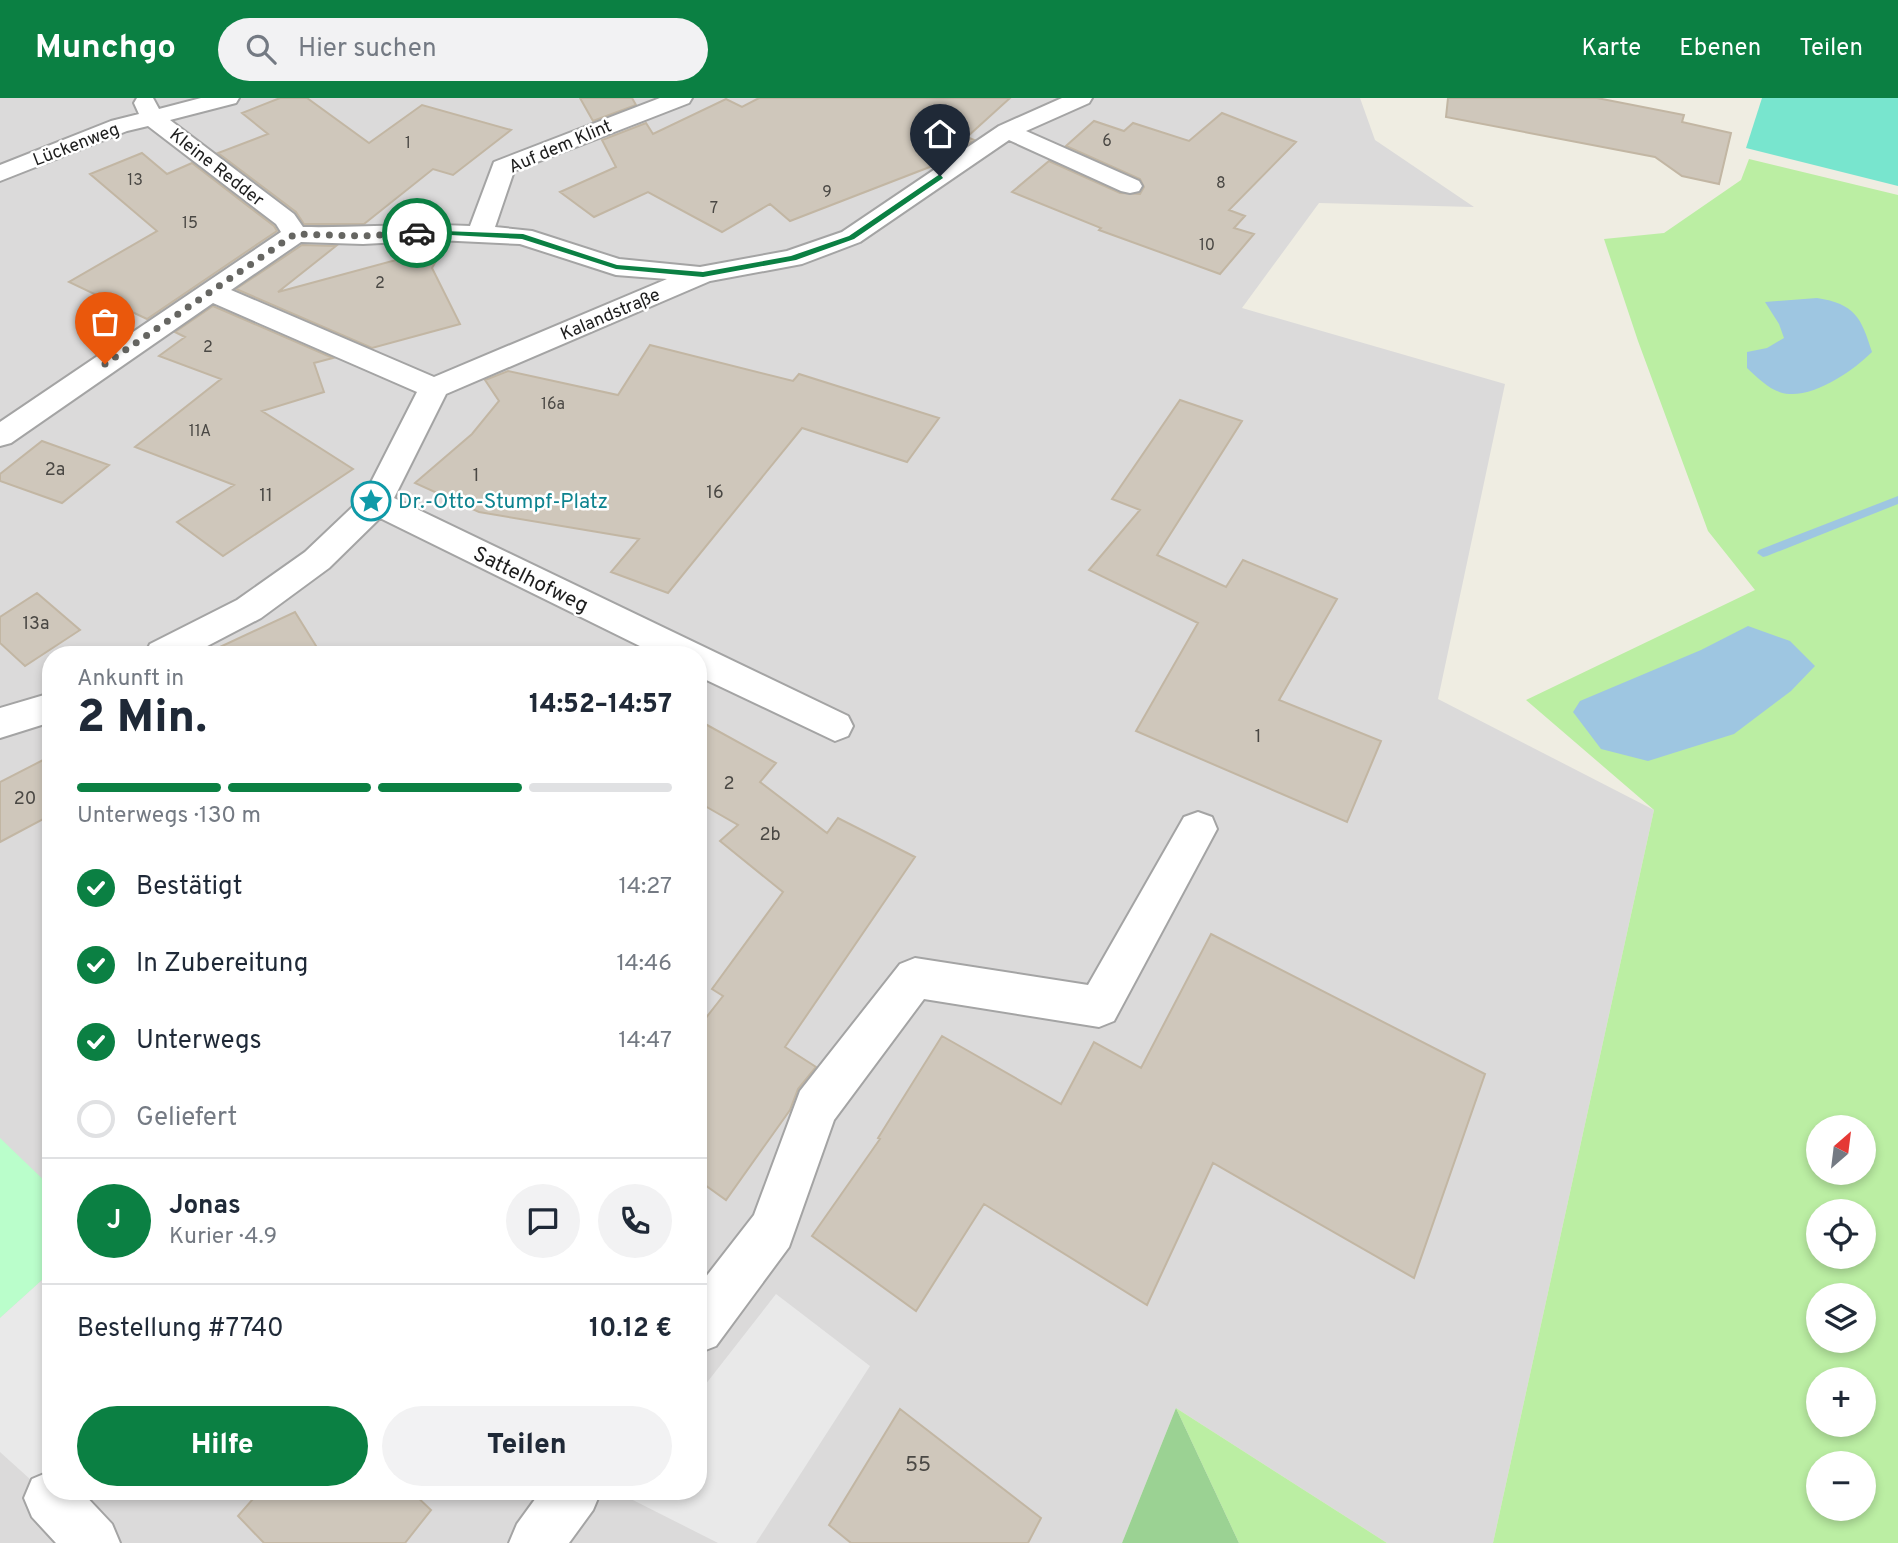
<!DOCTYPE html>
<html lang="de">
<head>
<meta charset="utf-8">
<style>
	:root { --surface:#fff; --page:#f2f2f3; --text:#1f2937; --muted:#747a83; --line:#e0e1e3; --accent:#0b8043 }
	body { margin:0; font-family:Overpass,sans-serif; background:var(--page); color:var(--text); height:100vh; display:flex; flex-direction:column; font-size:26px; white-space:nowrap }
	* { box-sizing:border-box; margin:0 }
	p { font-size:23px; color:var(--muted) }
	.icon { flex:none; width:38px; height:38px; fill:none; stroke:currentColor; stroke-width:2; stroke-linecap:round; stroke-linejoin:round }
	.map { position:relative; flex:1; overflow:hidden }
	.details { position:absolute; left:42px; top:548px; width:665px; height:854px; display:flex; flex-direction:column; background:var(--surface); border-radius:28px; box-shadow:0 4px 10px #0003 }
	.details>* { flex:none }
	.needle { width:46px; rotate:28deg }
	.controls { position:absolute; left:1806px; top:1017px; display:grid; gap:14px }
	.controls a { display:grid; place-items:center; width:70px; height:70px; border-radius:50%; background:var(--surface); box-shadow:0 4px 10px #0003; font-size:35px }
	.pin { position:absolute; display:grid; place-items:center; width:60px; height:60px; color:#fff; margin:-72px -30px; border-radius:50% 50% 50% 0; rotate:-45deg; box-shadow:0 0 7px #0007 }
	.pin .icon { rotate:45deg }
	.courier { position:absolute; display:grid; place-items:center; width:70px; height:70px; margin:-35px; border:5px solid #0b8043; border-radius:50%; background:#fff; color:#222; box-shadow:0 2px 9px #0007 }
	.head em { font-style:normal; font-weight:800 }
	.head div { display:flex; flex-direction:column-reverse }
	.head { display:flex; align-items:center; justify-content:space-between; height:119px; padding:0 35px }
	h1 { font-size:46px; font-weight:800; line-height:52px }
	.bar { display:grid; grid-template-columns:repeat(4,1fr); gap:10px 7px; align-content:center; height:84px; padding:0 35px }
	.bar i { height:9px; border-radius:5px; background:var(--line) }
	.bar .selected { background:var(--accent) }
	.bar p { grid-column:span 4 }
	.line { display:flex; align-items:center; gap:18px; padding:0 35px; border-top:2px solid var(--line) }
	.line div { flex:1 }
	.round { display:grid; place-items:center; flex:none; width:74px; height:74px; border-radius:37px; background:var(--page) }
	ol { padding:0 35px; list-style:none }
	li { display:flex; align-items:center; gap:21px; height:77px }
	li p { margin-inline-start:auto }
	li .icon { padding:7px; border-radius:50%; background:var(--accent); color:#fff; stroke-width:4 }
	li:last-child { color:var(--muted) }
	li i { width:38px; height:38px; border:4px solid var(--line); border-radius:50% }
	.action { display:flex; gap:14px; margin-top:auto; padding:14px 35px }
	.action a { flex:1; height:80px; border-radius:42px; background:var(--accent); color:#fff; font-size:28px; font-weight:800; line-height:80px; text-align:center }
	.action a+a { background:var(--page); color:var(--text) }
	header { display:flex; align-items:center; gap:42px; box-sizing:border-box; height:98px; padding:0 35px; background:var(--accent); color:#fff }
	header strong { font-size:33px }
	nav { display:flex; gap:38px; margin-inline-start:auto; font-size:24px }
	.search { width:490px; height:63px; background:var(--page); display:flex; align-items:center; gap:18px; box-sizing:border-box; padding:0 24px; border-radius:38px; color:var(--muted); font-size:26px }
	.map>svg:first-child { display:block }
	.residential { fill:#dbdada; fill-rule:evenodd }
	.grass { fill:#bbeea3; fill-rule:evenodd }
	.forest { fill:#9bd293 }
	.park { fill:#bafecb }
	.pitch { fill:#78e5ce }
	.parking { fill:#e9e9e9 }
	.water { fill:#9ec6e1 }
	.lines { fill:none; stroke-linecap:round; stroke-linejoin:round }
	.stream { fill:#9ec6e1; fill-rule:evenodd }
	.building { fill:#cfc7bb; stroke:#c2b6a3; stroke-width:2 }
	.minor-casing { stroke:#a4a4a4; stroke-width:4 }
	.minor { fill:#fff; fill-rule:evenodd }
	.route { fill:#0b8043 }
	.done { stroke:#666662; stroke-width:7; stroke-dasharray:0 12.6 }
	.labels { text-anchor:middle; stroke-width:5; stroke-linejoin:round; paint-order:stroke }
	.far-number-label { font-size:16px; fill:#4a4844 }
	.far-street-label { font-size:18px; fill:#1d1d1d; stroke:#fff }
	.number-label { font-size:18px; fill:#4a4844 }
	.culture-label { font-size:21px; fill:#0d838f; stroke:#fff; text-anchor:start }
	.street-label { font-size:21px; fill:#1d1d1d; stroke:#fff }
	.near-number-label { font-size:21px; fill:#4a4844 }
</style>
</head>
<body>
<header>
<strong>Munchgo</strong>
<div class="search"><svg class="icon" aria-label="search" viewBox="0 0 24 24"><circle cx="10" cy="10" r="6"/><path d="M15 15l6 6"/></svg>Hier suchen</div>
<nav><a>Karte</a><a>Ebenen</a><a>Teilen</a></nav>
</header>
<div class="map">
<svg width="1898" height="1445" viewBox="0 0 1898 1445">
	<rect width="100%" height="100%" fill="#efede2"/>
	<path class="residential" d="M 0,0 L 1360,0 L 1375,42 L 1474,109 L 1319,105 L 1242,210 L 1505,286 L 1438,601 L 1654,712 L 1493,1445 L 1387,1445 L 1176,1310 L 1122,1445 L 0,1445 ZM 51,556 L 698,556 L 698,1393 L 51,1393 Z"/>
	<path class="grass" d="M 1749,61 L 1898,97 L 1898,1445 L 1493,1445 L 1654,712 L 1526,602 L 1755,492 L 1708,433 L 1638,243 L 1604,141 L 1664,135 L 1741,82 ZM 1818,1029 L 1864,1029 L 1864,1074 L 1818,1074 ZM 1818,1113 L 1864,1113 L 1864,1158 L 1818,1158 ZM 1818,1197 L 1864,1197 L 1864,1242 L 1818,1242 ZM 1818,1281 L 1864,1281 L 1864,1326 L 1818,1326 ZM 1818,1365 L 1864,1365 L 1864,1410 L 1818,1410 Z
		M 1176,1310 L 1387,1445 L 1239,1445 Z"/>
	<path class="forest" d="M 1176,1310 L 1239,1445 L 1122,1445 Z"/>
	<path class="park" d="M 0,1040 L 51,1089 L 51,1174 L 0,1220 Z"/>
	<path class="pitch" d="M 1762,0 L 1898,0 L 1898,88 L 1746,50 Z"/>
	<path class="parking" d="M 51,1174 L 51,1400 L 0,1354 L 0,1220 Z
		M 776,1196 L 870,1268 L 756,1445 L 718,1445 L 621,1396 L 623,1393 L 698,1393 L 698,1296 Z"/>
	<path class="water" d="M 1817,200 C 1855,206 1861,219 1872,254 C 1854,272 1817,298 1789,296 C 1772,295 1759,281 1747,270 L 1747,254 L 1767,250 L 1784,240 L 1779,226 L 1765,204 Z
		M 1748,528 L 1790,543 L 1815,568 L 1791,593 L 1734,636 L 1648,663 L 1601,651 L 1573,614 L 1580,603 L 1701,552 Z"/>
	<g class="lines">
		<path class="stream" d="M 1898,398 L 1898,406 L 1767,458 L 1763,459 L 1757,455 L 1759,452 Z"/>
	</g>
	<path class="building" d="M 280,0 L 307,0 L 369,45 L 422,7 L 511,32 L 453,77 L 433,71 L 364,126 L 304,126 L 296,114 L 218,55 L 268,36 L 242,15 Z
		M 580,0 L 632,0 L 636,7 L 593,23 Z
		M 759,0 L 1010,0 L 967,39 L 974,42 L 940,65 L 790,123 L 770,106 L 722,134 L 648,94 L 594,119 L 560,94 L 616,69 L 602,42 L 646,25 L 653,36 L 726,1 L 742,9 Z
		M 1448,0 L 1597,0 L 1684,17 L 1682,24 L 1731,35 L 1719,86 L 1682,78 L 1655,59 L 1446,19 Z
		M 1222,15 L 1296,44 L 1229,112 L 1245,118 L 1234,130 L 1254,136 L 1220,176 L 1099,132 L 1101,130 L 1012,94 L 1049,63 L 1120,95 L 1140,96 L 1144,89 L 1140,81 L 1066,48 L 1094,23 L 1124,33 L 1133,25 L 1189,43 Z
		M 142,55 L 167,76 L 192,65 L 274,128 L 277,133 L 147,221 L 69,184 L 157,133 L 90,76 Z
		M 302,147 L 336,148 L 278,194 L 444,149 L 432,170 L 460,226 L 372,250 L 236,191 Z
		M 213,208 L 333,260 L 314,265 L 324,294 L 262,313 L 353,371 L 223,458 L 177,424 L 234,387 L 135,349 L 221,281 L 159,258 L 185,239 L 175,234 Z
		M 650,247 L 793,283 L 799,276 L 939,320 L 907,364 L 802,330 L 668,495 L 611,474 L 639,441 L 479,414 L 415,385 L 472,336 L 499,303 L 485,282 L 508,273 L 618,297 Z
		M 1180,302 L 1242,323 L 1157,457 L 1226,489 L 1243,462 L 1337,501 L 1279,602 L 1381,643 L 1347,724 L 1136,633 L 1198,525 L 1089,472 L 1140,412 L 1112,401 Z
		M 42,343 L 109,367 L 62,405 L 0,383 L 0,376 Z
		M 37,495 L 80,532 L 25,568 L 0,545 L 0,519 Z
		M 295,514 L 321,556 L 205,556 Z
		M 698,622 L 776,665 L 760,684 L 827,735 L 838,720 L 915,759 L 785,949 L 816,969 L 798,991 L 790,1012 L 726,1102 L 698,1082 L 698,930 L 723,898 L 712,891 L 783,794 L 720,743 L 738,727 L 698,704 Z
		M 51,658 L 51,717 L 0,744 L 0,684 Z
		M 1211,836 L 1485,976 L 1414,1180 L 1213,1065 L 1147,1207 L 984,1106 L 916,1213 L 812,1138 L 880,1041 L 878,1040 L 942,938 L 1061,1006 L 1094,944 L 1141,970 Z
		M 900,1311 L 1041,1420 L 1028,1445 L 851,1445 L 829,1427 Z
		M 260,1393 L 411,1393 L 431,1412 L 405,1445 L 264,1445 L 238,1418 Z"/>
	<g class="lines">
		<defs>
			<path id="minor" d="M 137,0 L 153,0 L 159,11 L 201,0 L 239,0 L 236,5 L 170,22 L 294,116 L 303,129 C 359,130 414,125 470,128 L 494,64 L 660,0 L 692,0 L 689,5 L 514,73 L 495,129 L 532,133 L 619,161 L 700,169 L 787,153 L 842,134 L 999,28 L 1062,0 L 1092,0 L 1089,5 L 1026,33 L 1139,83 L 1142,88 L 1139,93 L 1130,95 L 1121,93 L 1009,42 L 860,144 L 802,166 L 710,183 L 446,296 L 394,400 L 848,618 L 853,628 L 848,638 L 835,643 L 698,578 L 698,556 L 656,556 L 380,420 L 329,470 L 261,520 L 192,556 L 145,556 L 150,546 L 237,502 L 305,454 L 364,398 L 417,294 L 213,205 L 11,345 L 0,348 L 0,324 L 281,134 L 276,126 L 148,28 L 127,33 L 0,83 L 0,67 L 111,23 L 139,16 L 134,5 ZM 437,142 L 520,146 L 616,177 L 667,181 L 434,279 L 231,192 L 301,144 L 363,146 Z
				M 51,595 L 51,624 L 0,640 L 0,610 Z
				M 1198,714 L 1212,719 L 1217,731 L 1114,923 L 1099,929 L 924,901 L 834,1022 L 789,1149 L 716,1248 L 698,1255 L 698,1189 L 754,1117 L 800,993 L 900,866 L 915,860 L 1088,887 L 1184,719 Z
				M 51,1373 L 51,1393 L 81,1393 L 112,1426 L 120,1445 L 56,1445 L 32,1419 L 24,1400 L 32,1381 Z
				M 541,1393 L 601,1393 L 593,1412 L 569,1445 L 509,1445 L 517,1426 Z"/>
		</defs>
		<use href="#minor" class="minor-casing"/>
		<use href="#minor" class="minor"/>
	</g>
	<path class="route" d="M 940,76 L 943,80 L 854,141 L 796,162 L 703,179 L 616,171 L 522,141 L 414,135 L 417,132 L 523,136 L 617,167 L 703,174 L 791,158 L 849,138 Z"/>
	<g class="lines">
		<path class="done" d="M 105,266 L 295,136 L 363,138 L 417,135"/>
	</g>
	<defs>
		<symbol id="sight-ring" viewBox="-11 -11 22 22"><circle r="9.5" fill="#fff" stroke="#0f9aa8" stroke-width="1.5"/><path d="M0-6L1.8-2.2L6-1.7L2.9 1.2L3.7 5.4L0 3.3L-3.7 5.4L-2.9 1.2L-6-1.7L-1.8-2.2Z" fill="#0f9aa8"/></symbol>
	</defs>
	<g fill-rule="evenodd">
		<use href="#sight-ring" x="349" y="381" width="44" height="44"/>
	</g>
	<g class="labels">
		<g class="far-number-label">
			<text x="1107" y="48">6</text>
			<text x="408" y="50">1</text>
			<text x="135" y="87">13</text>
			<text x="1221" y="90">8</text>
			<text x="827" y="99">9</text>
			<text x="714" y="115">7</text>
			<text x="190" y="130">15</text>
			<text x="1207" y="152">10</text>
			<text x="380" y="190">2</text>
			<text x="208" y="254">2</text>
			<text x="553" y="311">16a</text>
			<text x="200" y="338">11A</text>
		</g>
		<g class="far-street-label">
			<text transform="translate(76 46) rotate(-21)" y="6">Lückenweg</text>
			<text transform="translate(560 48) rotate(-23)" y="6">Auf dem Klint</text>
			<text transform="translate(217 69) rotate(38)" y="6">Kleine Redder</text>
			<text transform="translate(610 216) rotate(-23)" y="6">Kalandstraße</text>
		</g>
		<g class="number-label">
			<text x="55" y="377">2a</text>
			<text x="476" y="383">1</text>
			<text x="715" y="400">16</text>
			<text x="266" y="403">11</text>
			<text x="36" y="531">13a</text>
			<text x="1258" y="644">1</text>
			<text x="729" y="691">2</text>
			<text x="25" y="706">20</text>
			<text x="770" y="742">2b</text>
		</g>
		<g class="culture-label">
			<text x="398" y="410">Dr.-Otto-Stumpf-Platz</text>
		</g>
		<g class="street-label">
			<text transform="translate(531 481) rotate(26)" y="7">Sattelhofweg</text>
		</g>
		<g class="near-number-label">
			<text x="918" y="1373">55</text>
		</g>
	</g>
</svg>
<div class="controls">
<a><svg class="needle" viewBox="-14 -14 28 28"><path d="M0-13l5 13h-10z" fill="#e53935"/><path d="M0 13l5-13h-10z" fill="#747a83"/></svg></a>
<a><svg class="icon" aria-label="locate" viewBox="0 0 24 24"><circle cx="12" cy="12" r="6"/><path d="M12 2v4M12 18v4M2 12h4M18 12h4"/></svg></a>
<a><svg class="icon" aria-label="layers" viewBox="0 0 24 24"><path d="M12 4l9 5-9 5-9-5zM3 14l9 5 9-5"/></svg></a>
<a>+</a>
<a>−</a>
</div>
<div class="pin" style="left:105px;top:266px;background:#ea580c"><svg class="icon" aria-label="bag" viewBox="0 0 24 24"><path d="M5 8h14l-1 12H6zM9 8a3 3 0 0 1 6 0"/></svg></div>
<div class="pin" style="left:940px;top:78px;background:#1f2937"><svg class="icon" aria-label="home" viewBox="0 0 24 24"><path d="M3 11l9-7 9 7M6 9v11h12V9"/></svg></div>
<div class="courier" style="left:417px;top:135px"><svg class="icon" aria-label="car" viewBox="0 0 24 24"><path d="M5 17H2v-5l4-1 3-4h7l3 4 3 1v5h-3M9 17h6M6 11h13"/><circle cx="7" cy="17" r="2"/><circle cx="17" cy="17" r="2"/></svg></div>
<section class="details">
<div class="head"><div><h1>2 Min.</h1><p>Ankunft in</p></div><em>14:52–14:57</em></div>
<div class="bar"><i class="selected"></i><i class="selected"></i><i class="selected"></i><i></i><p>Unterwegs · 130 m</p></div>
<ol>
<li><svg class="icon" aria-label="check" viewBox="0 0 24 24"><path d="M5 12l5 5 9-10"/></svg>Bestätigt<p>14:27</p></li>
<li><svg class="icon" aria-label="check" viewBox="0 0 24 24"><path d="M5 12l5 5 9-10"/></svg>In Zubereitung<p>14:46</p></li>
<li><svg class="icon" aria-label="check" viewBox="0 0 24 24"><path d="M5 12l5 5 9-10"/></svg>Unterwegs<p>14:47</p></li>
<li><i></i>Geliefert</li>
</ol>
<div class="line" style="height:126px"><b class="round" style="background:var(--accent);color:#fff">J</b><div><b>Jonas</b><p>Kurier · 4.9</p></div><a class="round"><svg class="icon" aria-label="chat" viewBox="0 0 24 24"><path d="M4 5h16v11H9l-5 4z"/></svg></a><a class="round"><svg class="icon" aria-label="phone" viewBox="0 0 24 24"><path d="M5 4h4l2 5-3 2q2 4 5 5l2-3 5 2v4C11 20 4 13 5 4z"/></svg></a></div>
<div class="line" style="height:91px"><div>Bestellung #7740</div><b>10.12 €</b></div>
<div class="action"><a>Hilfe</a><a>Teilen</a></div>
</section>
</div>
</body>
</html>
